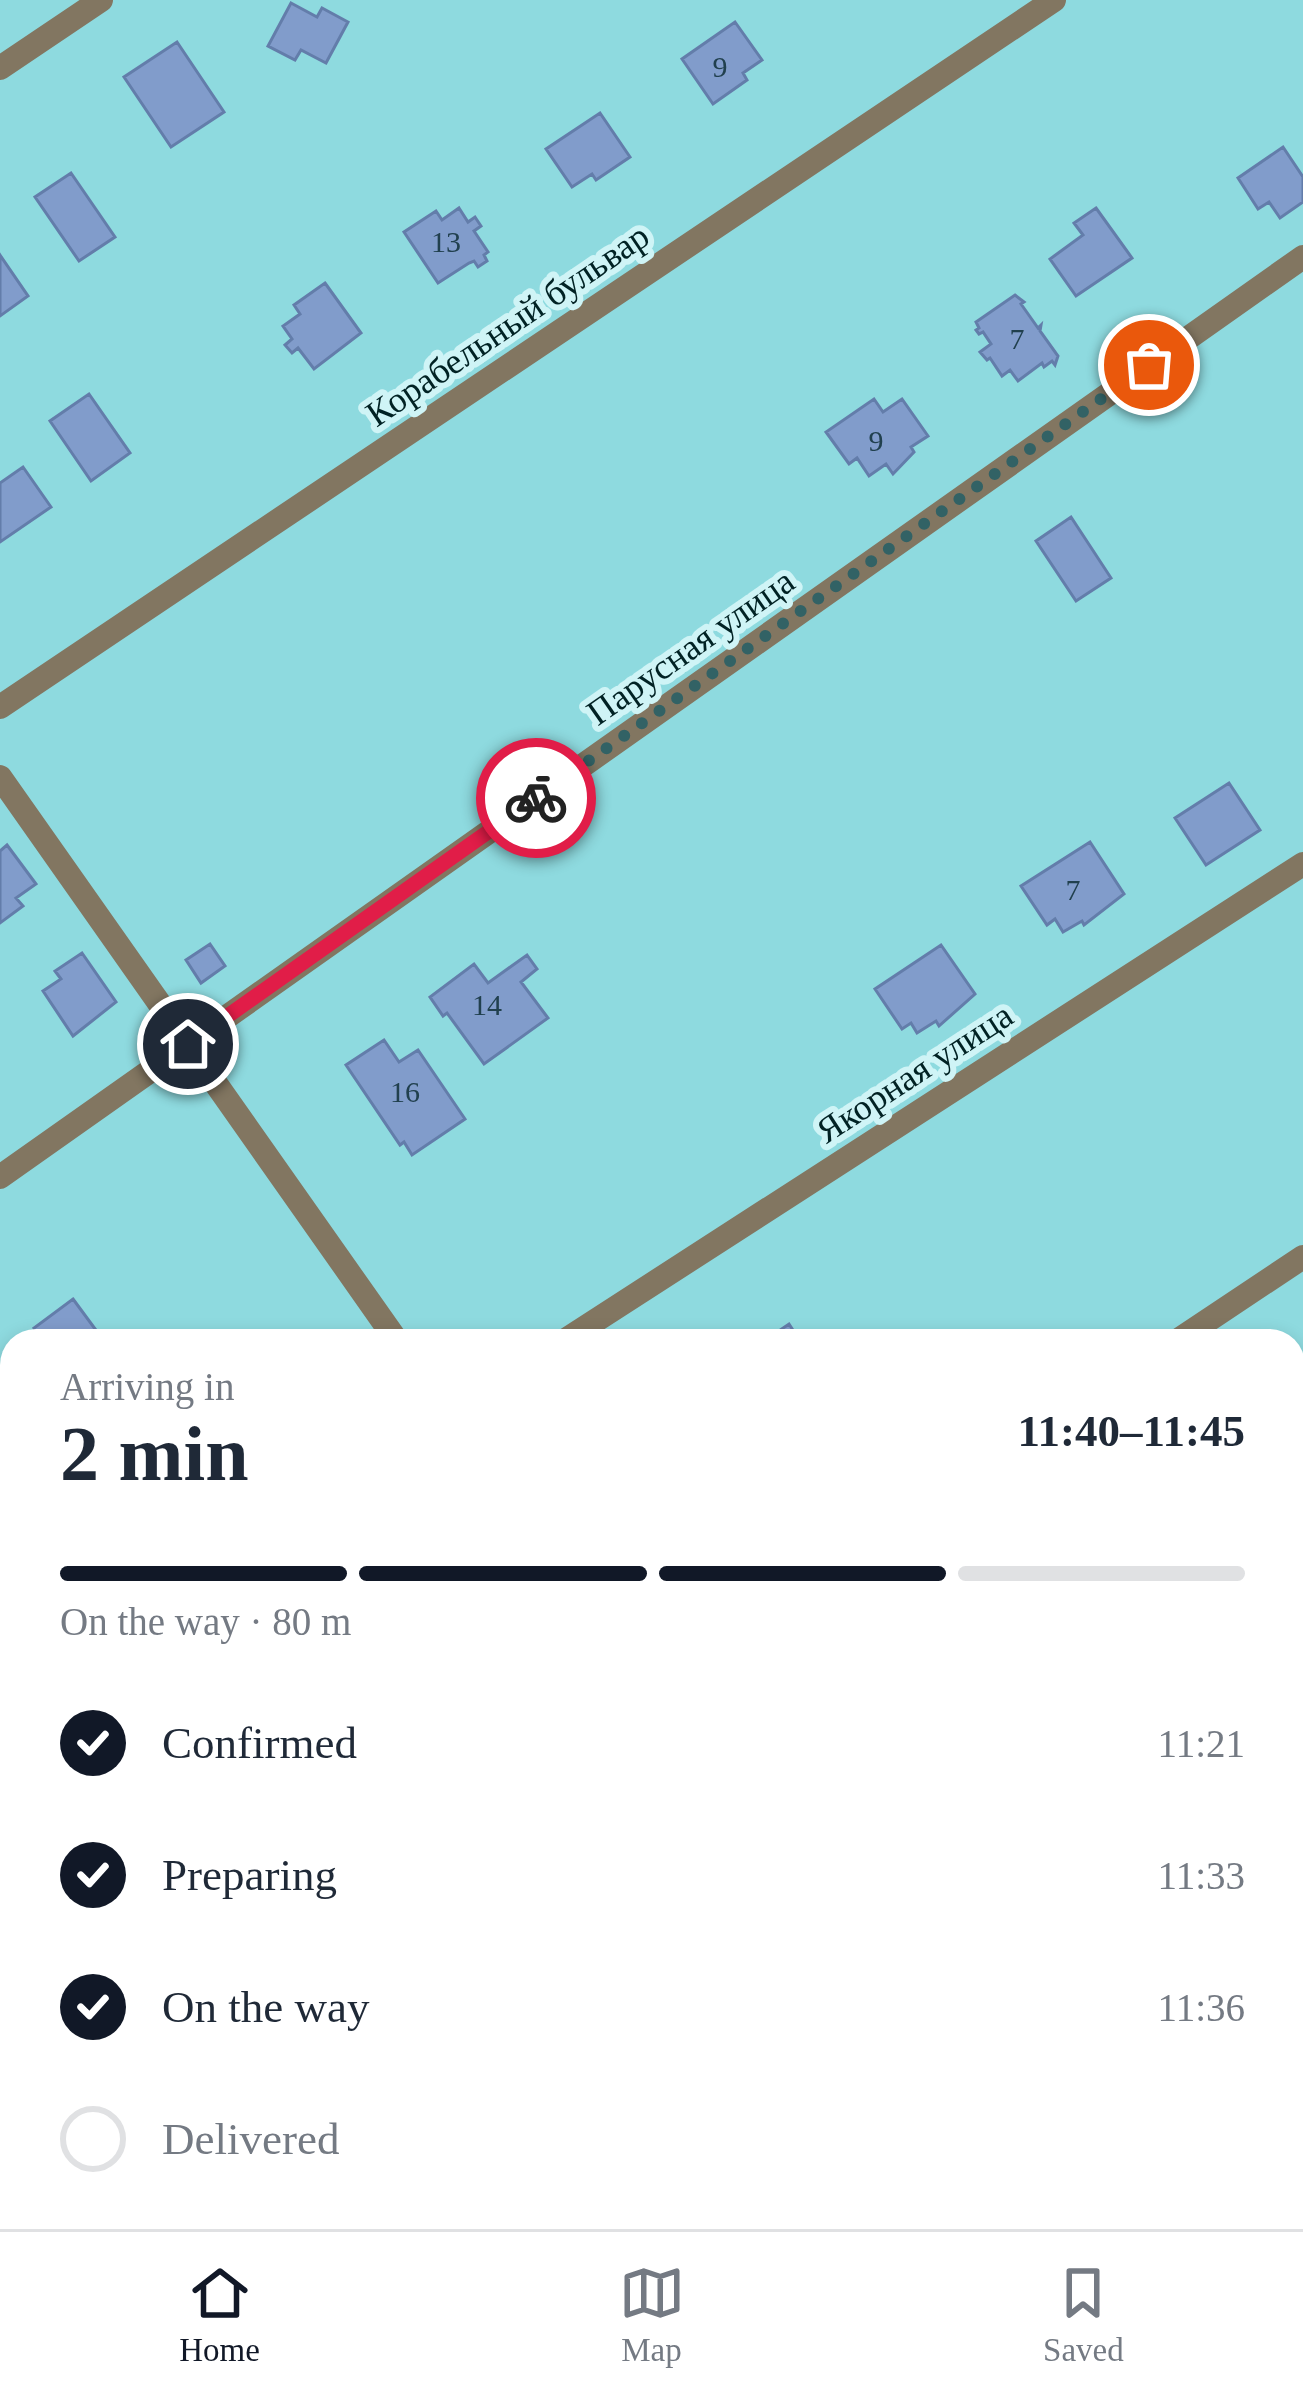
<!DOCTYPE html>
<html lang="en">
<head>
<meta charset="utf-8">
<style>
	:root { --surface:#fff; --page:#f2f2f3; --text:#1f2937; --muted:#747a83; --line:#e0e1e3; --accent:#111827 }
	body { margin:0; font-family:Georgia,serif; background:var(--page); color:var(--text); height:100vh; display:flex; flex-direction:column; font-size:45px; white-space:nowrap }
	* { box-sizing:border-box; margin:0 }
	p { font-size:39px; color:var(--muted) }
	.icon { flex:none; width:66px; height:66px; fill:none; stroke:currentColor; stroke-width:2; stroke-linecap:round; stroke-linejoin:round }
	.map { position:relative; flex:1; overflow:hidden }
	.side { position:absolute; left:0px; top:1329px; width:1305px; height:900px; display:flex; flex-direction:column; background:var(--surface); border-radius:36px 36px 0 0; box-shadow:0 6px 18px #0003 }
	.side>* { flex:none }
	.pin { position:absolute; display:grid; place-items:center; width:102px; height:102px; color:#fff; margin:-51px; border:6px solid #fff; border-radius:50%; box-shadow:0 3px 12px #0007 }
	.courier { position:absolute; display:grid; place-items:center; width:120px; height:120px; margin:-60px; border:9px solid #e11d48; border-radius:50%; background:#fff; color:#222; box-shadow:0 3px 15px #0007 }
	.headline em { font-style:normal; font-weight:700 }
	.headline div { display:flex; flex-direction:column-reverse }
	.headline { display:flex; align-items:center; justify-content:space-between; height:204px; padding:0 60px }
	h1 { font-size:78px; font-weight:700; line-height:90px }
	.bar { display:grid; grid-template-columns:repeat(4,1fr); gap:18px 12px; align-content:center; height:144px; padding:0 60px }
	.bar i { height:15px; border-radius:9px; background:var(--line) }
	.bar .selected { background:var(--accent) }
	.bar p { grid-column:span 4 }
	ol { padding:0 60px; list-style:none }
	li { display:flex; align-items:center; gap:36px; height:132px }
	li p { margin-inline-start:auto }
	li .icon { padding:12px; border-radius:50%; background:var(--accent); color:#fff; stroke-width:4 }
	li:last-child { color:var(--muted) }
	li i { width:66px; height:66px; border:6px solid var(--line); border-radius:50% }
	.menu { display:flex; justify-content:space-around; align-items:center; height:168px; border-top:3px solid var(--line); background:var(--surface); font-size:33px; color:var(--muted) }
	.menu a { display:grid; justify-items:center; gap:6px }
	.menu .selected { color:var(--accent) }
	.map>svg:first-child { display:block }
	.building { fill:#819ccb; stroke:#637daa; stroke-width:3 }
	.lines { fill:none; stroke-linecap:round; stroke-linejoin:round }
	.minor { stroke:#827661; stroke-width:24 }
	.done { stroke:#326265; stroke-width:12; stroke-dasharray:0 21.6 }
	.route { stroke:#e11d48; stroke-width:15 }
	.labels { text-anchor:middle; stroke-width:12; stroke-linejoin:round; paint-order:stroke }
	.number-label { font-size:30px; fill:#21404e }
	.street-label { font-size:36px; fill:#012224; stroke:#cff4f6 }
</style>
</head>
<body>
<div class="map">
<svg width="1303" height="2229" viewBox="0 0 1303 2229">
	<rect width="100%" height="100%" fill="#8edadf"/>
	<path class="building" d="M 291,3 L 317,17 L 322,8 L 348,22 L 326,63 L 301,50 L 295,60 L 268,46 Z
		M 735,22 L 762,60 L 743,73 L 747,80 L 713,104 L 682,59 Z
		M 177,42 L 224,112 L 171,147 L 124,77 Z
		M 600,113 L 630,157 L 596,180 L 592,174 L 572,187 L 546,149 Z
		M 1283,147 L 1303,177 L 1303,202 L 1280,218 L 1269,202 L 1258,209 L 1238,178 Z
		M 71,173 L 115,237 L 79,261 L 35,197 Z
		M 459,208 L 468,222 L 475,217 L 481,226 L 474,231 L 488,252 L 484,255 L 487,261 L 478,267 L 474,261 L 469,263 L 438,283 L 404,232 L 436,211 L 442,220 Z
		M 1096,208 L 1132,258 L 1076,296 L 1050,259 L 1083,235 L 1074,223 Z
		M 0,255 L 28,296 L 0,316 Z
		M 325,283 L 361,333 L 314,369 L 298,348 L 292,353 L 285,345 L 292,339 L 283,326 L 300,314 L 294,305 Z
		M 1015,295 L 1024,302 L 1021,304 L 1038,328 L 1041,325 L 1040,331 L 1058,356 L 1055,365 L 1052,361 L 1044,367 L 1042,363 L 1018,381 L 1010,370 L 1002,376 L 990,358 L 987,360 L 980,352 L 991,344 L 983,332 L 979,334 L 976,330 L 979,328 L 976,322 Z
		M 89,394 L 130,453 L 91,481 L 50,421 Z
		M 874,399 L 883,412 L 902,399 L 928,436 L 911,447 L 914,452 L 893,474 L 886,464 L 869,476 L 857,458 L 849,464 L 826,432 Z
		M 23,467 L 51,507 L 0,542 L 0,483 Z
		M 1071,517 L 1111,578 L 1076,601 L 1036,541 Z
		M 1229,783 L 1260,830 L 1206,865 L 1175,818 Z
		M 1090,842 L 1124,894 L 1084,925 L 1082,921 L 1063,932 L 1055,919 L 1047,925 L 1021,886 Z
		M 7,845 L 36,884 L 16,898 L 23,906 L 0,923 L 0,851 Z
		M 210,944 L 225,966 L 201,983 L 186,960 Z
		M 941,945 L 975,994 L 939,1026 L 936,1021 L 917,1033 L 911,1023 L 902,1029 L 875,989 Z
		M 82,953 L 116,1002 L 73,1036 L 43,991 L 61,979 L 55,971 Z
		M 527,955 L 537,969 L 521,982 L 548,1018 L 484,1064 L 447,1013 L 443,1016 L 430,997 L 474,964 L 488,983 Z
		M 384,1040 L 399,1062 L 418,1050 L 465,1119 L 412,1155 L 404,1142 L 400,1145 L 346,1065 Z
		M 73,1299 L 104,1341 L 43,1341 L 34,1328 Z
		M 789,1324 L 800,1341 L 764,1341 Z
		M 0,2024 L 12,2037 L 12,2076 L 2,2085 Z
		M 418,2217 L 451,2217 L 434,2229 L 427,2229 Z
		M 891,2217 L 961,2217 L 943,2229 L 899,2229 Z"/>
	<g class="lines">
		<path class="minor" d="M 0,68 L 101,0
			M 0,707 L 1054,0
			M 0,777 L 397,1341
			M 0,1177 L 1303,257
			M 564,1341 L 1303,864
			M 1177,1341 L 1303,1257
			M 0,1806 L 12,1795
			M 594,2217 L 603,2229"/>
	</g>
	<g class="lines">
		<path class="done" d="M 536,798 L 1149,365"/>
		<path class="route" d="M 188,1044 L 536,798"/>
	</g>
	<g class="labels">
		<g class="number-label">
			<text x="720" y="77">9</text>
			<text x="446" y="252">13</text>
			<text x="1017" y="349">7</text>
			<text x="876" y="451">9</text>
			<text x="1073" y="900">7</text>
			<text x="487" y="1015">14</text>
			<text x="405" y="1102">16</text>
		</g>
		<g class="street-label">
			<text transform="translate(507 324) rotate(-34)" y="13">Корабельный бульвар</text>
			<text transform="translate(690 646) rotate(-35)" y="13">Парусная улица</text>
			<text transform="translate(914 1072) rotate(-33)" y="13">Якорная улица</text>
		</g>
	</g>
</svg>
<div class="pin" style="left:1149px;top:365px;background:#ea580c"><svg class="icon" aria-label="bag" viewBox="0 0 24 24"><path d="M5 8h14l-1 12H6zM9 8a3 3 0 0 1 6 0"/></svg></div>
<div class="pin" style="left:188px;top:1044px;background:#1f2937"><svg class="icon" aria-label="home" viewBox="0 0 24 24"><path d="M3 11l9-7 9 7M6 9v11h12V9"/></svg></div>
<div class="courier" style="left:536px;top:798px"><svg class="icon" aria-label="bike" viewBox="0 0 24 24"><circle cx="6" cy="16" r="4"/><circle cx="18" cy="16" r="4"/><path d="M6 16l4-8h5l3 8M10 8l3 8H6M13 5h3"/></svg></div>
<section class="side">
<div class="headline"><div><h1>2 min</h1><p>Arriving in</p></div><em>11:40–11:45</em></div>
<div class="bar"><i class="selected"></i><i class="selected"></i><i class="selected"></i><i></i><p>On the way · 80 m</p></div>
<ol>
<li><svg class="icon" aria-label="check" viewBox="0 0 24 24"><path d="M5 12l5 5 9-10"/></svg>Confirmed<p>11:21</p></li>
<li><svg class="icon" aria-label="check" viewBox="0 0 24 24"><path d="M5 12l5 5 9-10"/></svg>Preparing<p>11:33</p></li>
<li><svg class="icon" aria-label="check" viewBox="0 0 24 24"><path d="M5 12l5 5 9-10"/></svg>On the way<p>11:36</p></li>
<li><i></i>Delivered</li>
</ol>
</section>
</div>
<nav class="menu">
<a class="selected"><svg class="icon" aria-label="home" viewBox="0 0 24 24"><path d="M3 11l9-7 9 7M6 9v11h12V9"/></svg>Home</a>
<a><svg class="icon" aria-label="map" viewBox="0 0 24 24"><path d="M3 6l6-2 6 2 6-2v14l-6 2-6-2-6 2zM9 4v14M15 6v14"/></svg>Map</a>
<a><svg class="icon" aria-label="saved" viewBox="0 0 24 24"><path d="M7 4h10v16l-5-4-5 4z"/></svg>Saved</a>
</nav>
</body>
</html>
